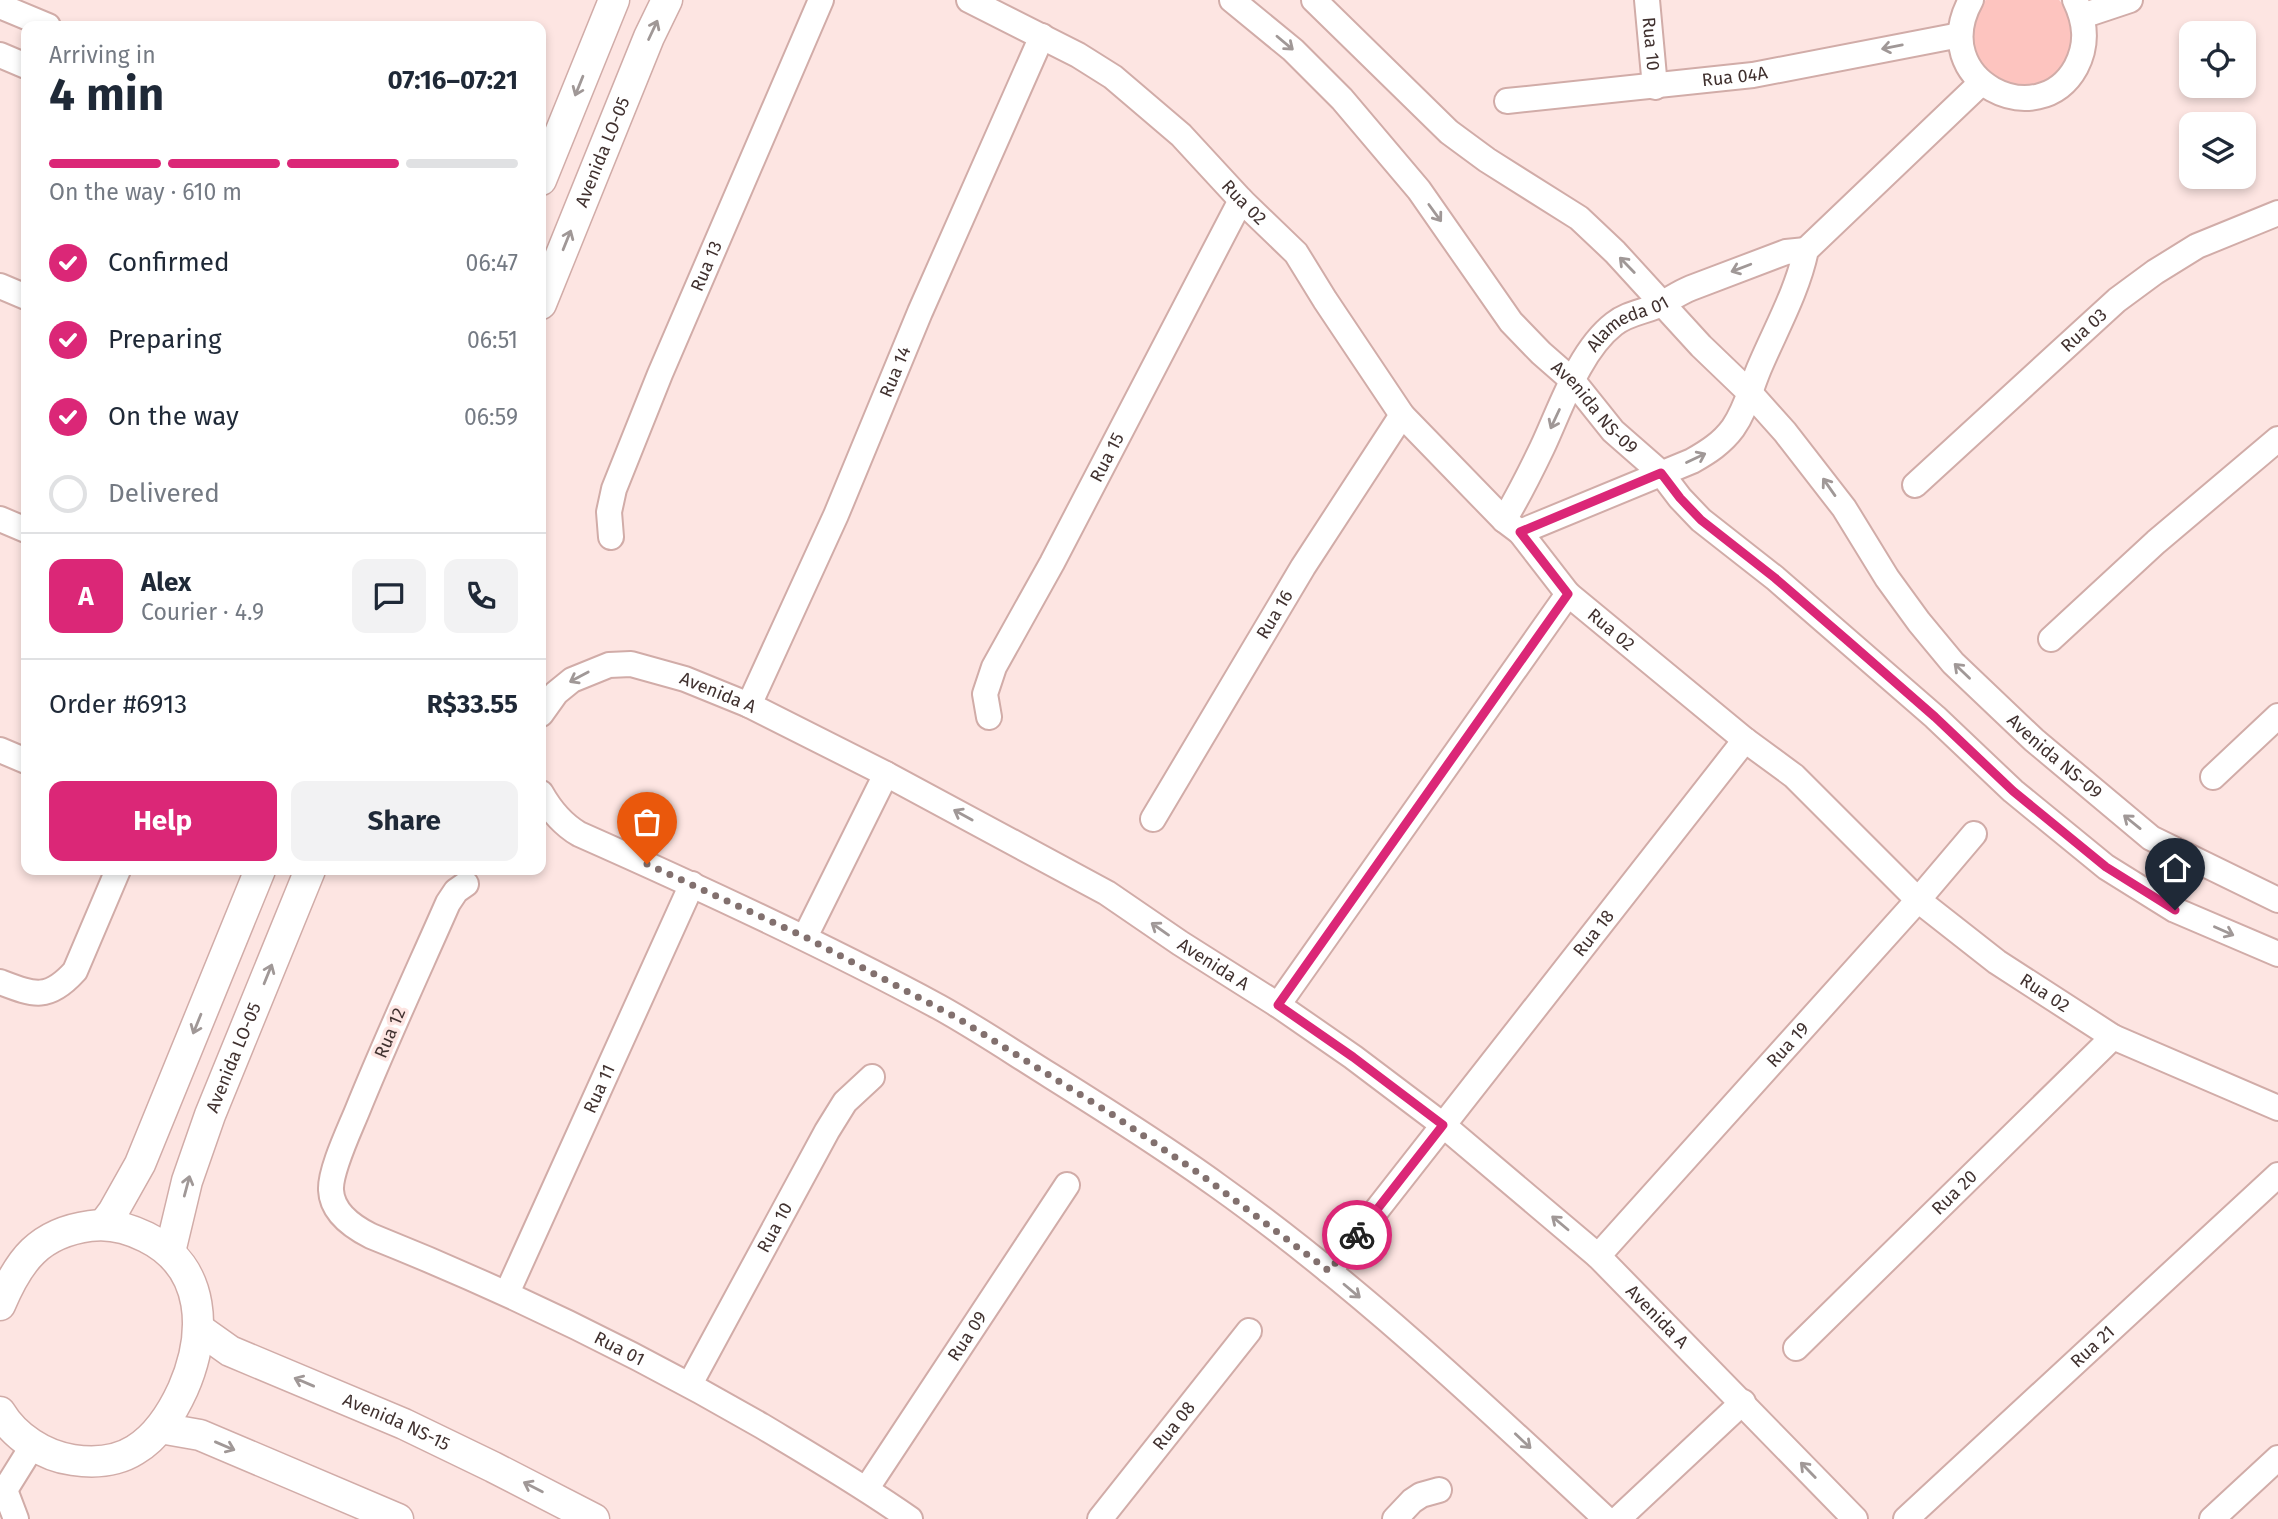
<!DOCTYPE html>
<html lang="en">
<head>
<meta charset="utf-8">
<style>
	:root { --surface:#fff; --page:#f2f2f3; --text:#1f2937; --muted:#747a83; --line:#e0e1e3; --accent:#db2777 }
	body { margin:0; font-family:"Fira Sans",sans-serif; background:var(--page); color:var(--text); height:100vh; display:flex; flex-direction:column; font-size:26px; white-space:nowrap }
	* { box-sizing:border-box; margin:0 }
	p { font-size:23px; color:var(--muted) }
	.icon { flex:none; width:38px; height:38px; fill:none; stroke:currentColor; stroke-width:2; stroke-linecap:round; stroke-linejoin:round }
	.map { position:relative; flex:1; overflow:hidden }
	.panel { position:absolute; left:21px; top:21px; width:525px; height:854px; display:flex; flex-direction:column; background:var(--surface); border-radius:14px; box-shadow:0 4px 10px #0003 }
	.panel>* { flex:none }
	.fabs { position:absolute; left:2179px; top:21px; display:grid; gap:14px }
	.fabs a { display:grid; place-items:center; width:77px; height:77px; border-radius:14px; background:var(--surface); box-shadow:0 4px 10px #0003; font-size:35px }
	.pin { position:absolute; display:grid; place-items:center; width:60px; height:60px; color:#fff; margin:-72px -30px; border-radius:50% 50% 50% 0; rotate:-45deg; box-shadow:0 0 7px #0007 }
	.pin .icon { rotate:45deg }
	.courier { position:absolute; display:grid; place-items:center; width:70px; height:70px; margin:-35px; border:5px solid #db2777; border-radius:50%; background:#fff; color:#222; box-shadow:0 2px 9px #0007 }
	.summary em { font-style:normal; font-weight:700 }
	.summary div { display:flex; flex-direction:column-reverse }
	.summary { display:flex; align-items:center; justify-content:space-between; height:119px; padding:0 28px }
	h1 { font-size:46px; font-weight:700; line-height:52px }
	.bar { display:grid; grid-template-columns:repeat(4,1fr); gap:10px 7px; align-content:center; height:84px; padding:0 28px }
	.bar i { height:9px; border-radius:5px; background:var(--line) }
	.bar .current { background:var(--accent) }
	.bar p { grid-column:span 4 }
	.line { display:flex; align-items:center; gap:18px; padding:0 28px; border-top:2px solid var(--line) }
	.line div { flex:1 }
	.round { display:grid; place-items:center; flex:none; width:74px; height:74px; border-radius:14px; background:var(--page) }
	ol { padding:0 28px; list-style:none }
	li { display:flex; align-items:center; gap:21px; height:77px }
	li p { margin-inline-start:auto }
	li .icon { padding:7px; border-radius:50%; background:var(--accent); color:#fff; stroke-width:4 }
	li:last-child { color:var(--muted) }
	li i { width:38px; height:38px; border:4px solid var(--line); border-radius:50% }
	.primary-button { display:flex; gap:14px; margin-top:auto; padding:14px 28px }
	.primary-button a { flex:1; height:80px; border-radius:14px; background:var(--accent); color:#fff; font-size:28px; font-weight:700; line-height:80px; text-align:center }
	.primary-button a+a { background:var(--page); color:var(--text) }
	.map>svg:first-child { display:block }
	.green { fill:#fdc4bf }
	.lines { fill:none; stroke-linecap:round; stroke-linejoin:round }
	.minor-casing { stroke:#d1aca8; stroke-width:28 }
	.major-casing { stroke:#d1aca8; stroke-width:33 }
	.minor { stroke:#fff; stroke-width:24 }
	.major { stroke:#fff; stroke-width:30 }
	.oneway { stroke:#a09897 }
	.done { stroke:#82706e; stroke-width:7; stroke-dasharray:0 12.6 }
	.route { stroke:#db2777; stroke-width:9 }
	.labels { text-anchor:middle; stroke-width:7; stroke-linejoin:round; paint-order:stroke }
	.street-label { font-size:18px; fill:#40312f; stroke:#fde5e2 }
</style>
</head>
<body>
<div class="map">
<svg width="2278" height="1519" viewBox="0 0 2278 1519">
	<rect width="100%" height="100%" fill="#fde5e2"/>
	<path class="green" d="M 1986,0 L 2059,0 C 2094,36 2056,102 2007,84 C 2001,82 1995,75 1989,71 C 1963,50 1973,30 1982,3 Z"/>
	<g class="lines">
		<defs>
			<g id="minor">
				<path id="s1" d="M 969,0 L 1078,55 L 1113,77 L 1181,135 L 1241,200 L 1296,253 L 1325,300 L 1402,415 L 1504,520 L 1520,532 L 1568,594 L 1745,740 L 1794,776 L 1918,900 L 1997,962 L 2113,1037 L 2278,1108"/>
				<path id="s2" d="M 1232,0 L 1293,50 L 1342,99 L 1419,190 L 1511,322 L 1541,353 L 1573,381 L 1613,431 L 1661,473 L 1680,498 L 1701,520 L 1775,578 L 1935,717 L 2013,791 L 2106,867 L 2175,910 L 2278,954"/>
				<path id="s3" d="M 1314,0 L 1449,132 L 1487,160 L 1579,218 L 1615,252 L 1701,346 L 1751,394 L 1785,432 L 1844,508 L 1887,578 L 1919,622 L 1953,663 L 2034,740 L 2151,838 L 2278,900"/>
				<path id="s4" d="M 1647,0 L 1655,87"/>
				<path d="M 1971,0 C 1926,81 2039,135 2076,67 C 2088,44 2086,23 2075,0"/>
				<path d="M 0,6 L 48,26"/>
				<path d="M 2082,16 L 2130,0"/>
				<path d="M 0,55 L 26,66"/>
				<path id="s5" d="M 1507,101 L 1753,75 L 1960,35"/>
				<path d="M 0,286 L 26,297"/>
				<path id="s6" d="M 1915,485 L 2117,300 L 2155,272 L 2197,246 L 2278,213"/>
				<path d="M 0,519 L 26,530"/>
				<path id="s7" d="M 1504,520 C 1518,497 1530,473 1542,448 C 1560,410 1579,351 1614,324 C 1629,312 1647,312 1663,303 C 1672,298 1681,292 1691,288 L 1786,252 L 1806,250"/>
				<path d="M 1520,532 L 1692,461 C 1708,452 1722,443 1733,428 C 1747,408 1751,386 1761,364 C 1777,327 1798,289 1806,250 L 1981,83"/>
				<path id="s8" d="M 611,537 L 609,512 L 614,489 L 660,374 L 821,0"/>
				<path d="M 2051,639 L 2156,542 L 2278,439"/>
				<path id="s9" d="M 749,705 L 836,515 L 920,312 L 1042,36"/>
				<path id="s10" d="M 541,714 L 556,693 L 572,680 L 609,665 L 631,664 L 685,679 L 749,705 L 886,774 L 1107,893 L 1180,943 L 1278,1005 L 1353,1057 L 1443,1125 L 1598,1256 L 1855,1519"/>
				<path id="s11" d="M 989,717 L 985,694 L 994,667 L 1052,563 L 1241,200"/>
				<path d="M 0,750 L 26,761"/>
				<path d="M 2213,777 L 2278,716"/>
				<path d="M 541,793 C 550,809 562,824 579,834 C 701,888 822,944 939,1007 C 977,1028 1014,1053 1051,1076 C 1107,1111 1164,1147 1218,1186 C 1357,1285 1482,1403 1606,1519"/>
				<path id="s12" d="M 1153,819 L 1303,567 L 1402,415"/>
				<path id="s13" d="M 466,884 L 456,891 L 448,903 C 418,971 386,1040 358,1109 C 350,1129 330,1170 331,1190 C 332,1213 353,1227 371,1236 C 506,1290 636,1353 762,1426 C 812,1456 862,1485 910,1519"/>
				<path d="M 805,937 L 886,774"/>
				<path d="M 0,982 C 34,995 48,1001 75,971 L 118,870"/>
				<path d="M 1278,1005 L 1568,594"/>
				<path id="s14" d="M 1598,1256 L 1918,900 L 1974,834"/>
				<path id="s15" d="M 1329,1271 L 1745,740"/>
				<path id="s16" d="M 507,1293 L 692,884"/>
				<path id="s17" d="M 1796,1348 L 2113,1037"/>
				<path id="s18" d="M 690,1384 L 827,1131 L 845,1102 L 872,1077"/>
				<path id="s19" d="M 867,1488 L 1067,1185"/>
				<path d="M 5,1490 L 16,1519"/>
				<path d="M 0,1498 L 33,1445"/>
				<path id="s20" d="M 1100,1519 L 1249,1331"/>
				<path d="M 1395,1519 L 1412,1501 L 1421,1495 L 1439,1490"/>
				<path d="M 1618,1519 L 1743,1402"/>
				<path id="s21" d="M 1906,1519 L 2278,1175"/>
				<path d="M 2212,1519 L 2278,1458"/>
			</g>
			<g id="major">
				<path d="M 541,180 L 614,0"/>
				<path id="s22" d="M 541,304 L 649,37 L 667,0"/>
				<path d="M 104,1224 L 113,1212 L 140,1164 L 260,870"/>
				<path id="s23" d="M 170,1252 L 187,1181 L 210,1115 L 310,870"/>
				<path d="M 0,1305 C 19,1260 39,1233 90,1226 C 110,1223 128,1228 146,1237 C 207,1267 207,1334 183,1389 C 172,1413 158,1436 135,1450 C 116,1462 94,1463 73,1460 C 44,1456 15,1437 0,1412"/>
				<path id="s24" d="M 199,1329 L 230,1351 L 404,1424 L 493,1467 L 594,1519"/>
				<path d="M 160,1428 L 200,1435 L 398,1519"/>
			</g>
		</defs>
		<use href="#minor" class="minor-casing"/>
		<use href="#major" class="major-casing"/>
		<use href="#minor" class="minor"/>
		<use href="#major" class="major"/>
	</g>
	<defs><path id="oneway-shaft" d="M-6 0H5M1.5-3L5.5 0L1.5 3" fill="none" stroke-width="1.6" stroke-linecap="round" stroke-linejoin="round" transform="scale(1.75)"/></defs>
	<g class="oneway">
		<use href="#oneway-shaft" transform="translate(653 30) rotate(-65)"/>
		<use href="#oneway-shaft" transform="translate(1285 43) rotate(40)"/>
		<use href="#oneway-shaft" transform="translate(1892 47) rotate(169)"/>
		<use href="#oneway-shaft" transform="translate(579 86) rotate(112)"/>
		<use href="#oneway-shaft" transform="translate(1435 213) rotate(54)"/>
		<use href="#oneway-shaft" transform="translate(567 240) rotate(-68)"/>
		<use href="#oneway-shaft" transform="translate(1627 265) rotate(-134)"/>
		<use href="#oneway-shaft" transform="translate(1741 268) rotate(159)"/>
		<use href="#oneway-shaft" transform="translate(1555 419) rotate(115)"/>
		<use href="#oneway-shaft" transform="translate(1696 458) rotate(-25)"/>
		<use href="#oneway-shaft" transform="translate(1829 487) rotate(-125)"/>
		<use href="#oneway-shaft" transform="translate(1962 671) rotate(-136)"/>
		<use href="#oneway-shaft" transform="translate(579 677) rotate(152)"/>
		<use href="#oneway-shaft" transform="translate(963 815) rotate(-151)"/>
		<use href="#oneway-shaft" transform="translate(2132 822) rotate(-141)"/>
		<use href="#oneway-shaft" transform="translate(1160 929) rotate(-145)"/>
		<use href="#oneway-shaft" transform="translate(2224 931) rotate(24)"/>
		<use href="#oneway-shaft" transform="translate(268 974) rotate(-68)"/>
		<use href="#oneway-shaft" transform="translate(197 1024) rotate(112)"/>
		<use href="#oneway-shaft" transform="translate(187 1186) rotate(-75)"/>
		<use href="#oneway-shaft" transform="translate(1560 1223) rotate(-140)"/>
		<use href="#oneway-shaft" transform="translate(1352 1291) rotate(40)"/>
		<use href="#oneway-shaft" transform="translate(304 1382) rotate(-157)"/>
		<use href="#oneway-shaft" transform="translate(1523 1441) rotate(43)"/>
		<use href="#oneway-shaft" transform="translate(225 1446) rotate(23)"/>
		<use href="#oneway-shaft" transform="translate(1808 1470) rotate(-134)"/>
		<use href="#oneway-shaft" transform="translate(533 1487) rotate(-153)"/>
	</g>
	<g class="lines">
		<path class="done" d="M 647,864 L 805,937 L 959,1019 L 1113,1115 L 1200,1174 L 1329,1271 L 1357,1235"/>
		<path class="route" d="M 1357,1235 L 1443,1125 L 1353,1057 L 1278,1005 L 1568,594 L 1520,532 L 1661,473 L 1680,498 L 1701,520 L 1775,578 L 1848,641 L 1935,717 L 2013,791 L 2106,867 L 2175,910"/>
	</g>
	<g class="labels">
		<g class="street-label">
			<text dy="6" stroke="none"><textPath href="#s4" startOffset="44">Rua 10</textPath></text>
			<text dy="6" stroke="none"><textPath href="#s5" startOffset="229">Rua 04A</textPath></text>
			<text dy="6" stroke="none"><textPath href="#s22" startOffset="164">Avenida LO-05</textPath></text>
			<text dy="6" stroke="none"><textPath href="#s1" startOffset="345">Rua 02</textPath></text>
			<text dy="6" stroke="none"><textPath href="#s8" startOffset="290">Rua 13</textPath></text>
			<text dy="6" stroke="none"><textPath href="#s7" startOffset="238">Alameda 01</textPath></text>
			<text dy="6" stroke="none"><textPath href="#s6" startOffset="229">Rua 03</textPath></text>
			<text dy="6" stroke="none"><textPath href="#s9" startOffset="364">Rua 14</textPath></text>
			<text dy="6" stroke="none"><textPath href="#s2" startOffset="548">Avenida NS-09</textPath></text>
			<text dy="6" stroke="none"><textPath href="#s11" startOffset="290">Rua 15</textPath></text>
			<text dy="6" stroke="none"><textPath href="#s12" startOffset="238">Rua 16</textPath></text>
			<text dy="6" stroke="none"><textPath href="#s1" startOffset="912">Rua 02</textPath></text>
			<text dy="6" stroke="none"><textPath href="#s10" startOffset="200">Avenida A</textPath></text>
			<text dy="6" stroke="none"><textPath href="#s3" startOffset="1066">Avenida NS-09</textPath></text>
			<text dy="6" stroke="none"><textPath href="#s15" startOffset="429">Rua 18</textPath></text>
			<text dy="6" stroke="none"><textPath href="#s10" startOffset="766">Avenida A</textPath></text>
			<text dy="6" stroke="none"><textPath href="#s1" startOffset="1479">Rua 02</textPath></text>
			<text transform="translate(390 1033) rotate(-67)" y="6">Rua 12</text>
			<text dy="6" stroke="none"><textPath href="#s14" startOffset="284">Rua 19</textPath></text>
			<text dy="6" stroke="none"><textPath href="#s23" startOffset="205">Avenida LO-05</textPath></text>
			<text dy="6" stroke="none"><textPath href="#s16" startOffset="224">Rua 11</textPath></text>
			<text dy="6" stroke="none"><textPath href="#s17" startOffset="222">Rua 20</textPath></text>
			<text dy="6" stroke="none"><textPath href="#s18" startOffset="178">Rua 10</textPath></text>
			<text dy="6" stroke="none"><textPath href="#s10" startOffset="1334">Avenida A</textPath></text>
			<text dy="6" stroke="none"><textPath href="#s19" startOffset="182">Rua 09</textPath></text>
			<text dy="6" stroke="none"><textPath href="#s13" startOffset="674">Rua 01</textPath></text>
			<text dy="6" stroke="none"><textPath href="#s21" startOffset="254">Rua 21</textPath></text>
			<text dy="6" stroke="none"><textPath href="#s24" startOffset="219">Avenida NS-15</textPath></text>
			<text dy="6" stroke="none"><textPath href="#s20" startOffset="119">Rua 08</textPath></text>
		</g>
	</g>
</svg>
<div class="fabs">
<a><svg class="icon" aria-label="locate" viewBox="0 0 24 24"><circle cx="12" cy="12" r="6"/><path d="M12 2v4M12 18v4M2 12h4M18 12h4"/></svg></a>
<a><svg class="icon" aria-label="layers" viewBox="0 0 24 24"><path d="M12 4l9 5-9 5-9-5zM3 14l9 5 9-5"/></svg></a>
</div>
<div class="pin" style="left:647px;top:864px;background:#ea580c"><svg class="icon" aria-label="bag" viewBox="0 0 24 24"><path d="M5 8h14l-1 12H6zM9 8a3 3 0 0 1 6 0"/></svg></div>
<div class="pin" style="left:2175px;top:910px;background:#1f2937"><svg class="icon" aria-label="home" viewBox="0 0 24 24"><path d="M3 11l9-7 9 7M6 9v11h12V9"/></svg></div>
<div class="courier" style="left:1357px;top:1235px"><svg class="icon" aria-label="bike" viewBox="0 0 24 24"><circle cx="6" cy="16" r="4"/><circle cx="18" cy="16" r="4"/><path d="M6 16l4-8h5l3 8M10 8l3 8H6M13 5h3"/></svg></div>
<section class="panel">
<div class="summary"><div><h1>4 min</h1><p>Arriving in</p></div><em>07:16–07:21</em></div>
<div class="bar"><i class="current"></i><i class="current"></i><i class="current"></i><i></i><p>On the way · 610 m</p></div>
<ol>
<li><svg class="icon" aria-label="check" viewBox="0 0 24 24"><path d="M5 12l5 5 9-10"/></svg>Confirmed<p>06:47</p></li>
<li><svg class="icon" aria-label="check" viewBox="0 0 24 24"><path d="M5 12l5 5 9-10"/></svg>Preparing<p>06:51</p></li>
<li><svg class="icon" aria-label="check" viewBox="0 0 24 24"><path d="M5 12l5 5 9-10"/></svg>On the way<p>06:59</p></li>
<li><i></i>Delivered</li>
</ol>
<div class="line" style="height:126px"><b class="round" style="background:var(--accent);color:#fff">A</b><div><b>Alex</b><p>Courier · 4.9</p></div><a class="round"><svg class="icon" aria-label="chat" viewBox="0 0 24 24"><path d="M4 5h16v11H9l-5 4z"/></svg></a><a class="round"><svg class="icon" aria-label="phone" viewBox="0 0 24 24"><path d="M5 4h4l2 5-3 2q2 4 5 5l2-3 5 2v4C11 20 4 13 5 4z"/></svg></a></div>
<div class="line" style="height:91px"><div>Order #6913</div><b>R$33.55</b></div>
<div class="primary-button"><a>Help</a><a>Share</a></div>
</section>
</div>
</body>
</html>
